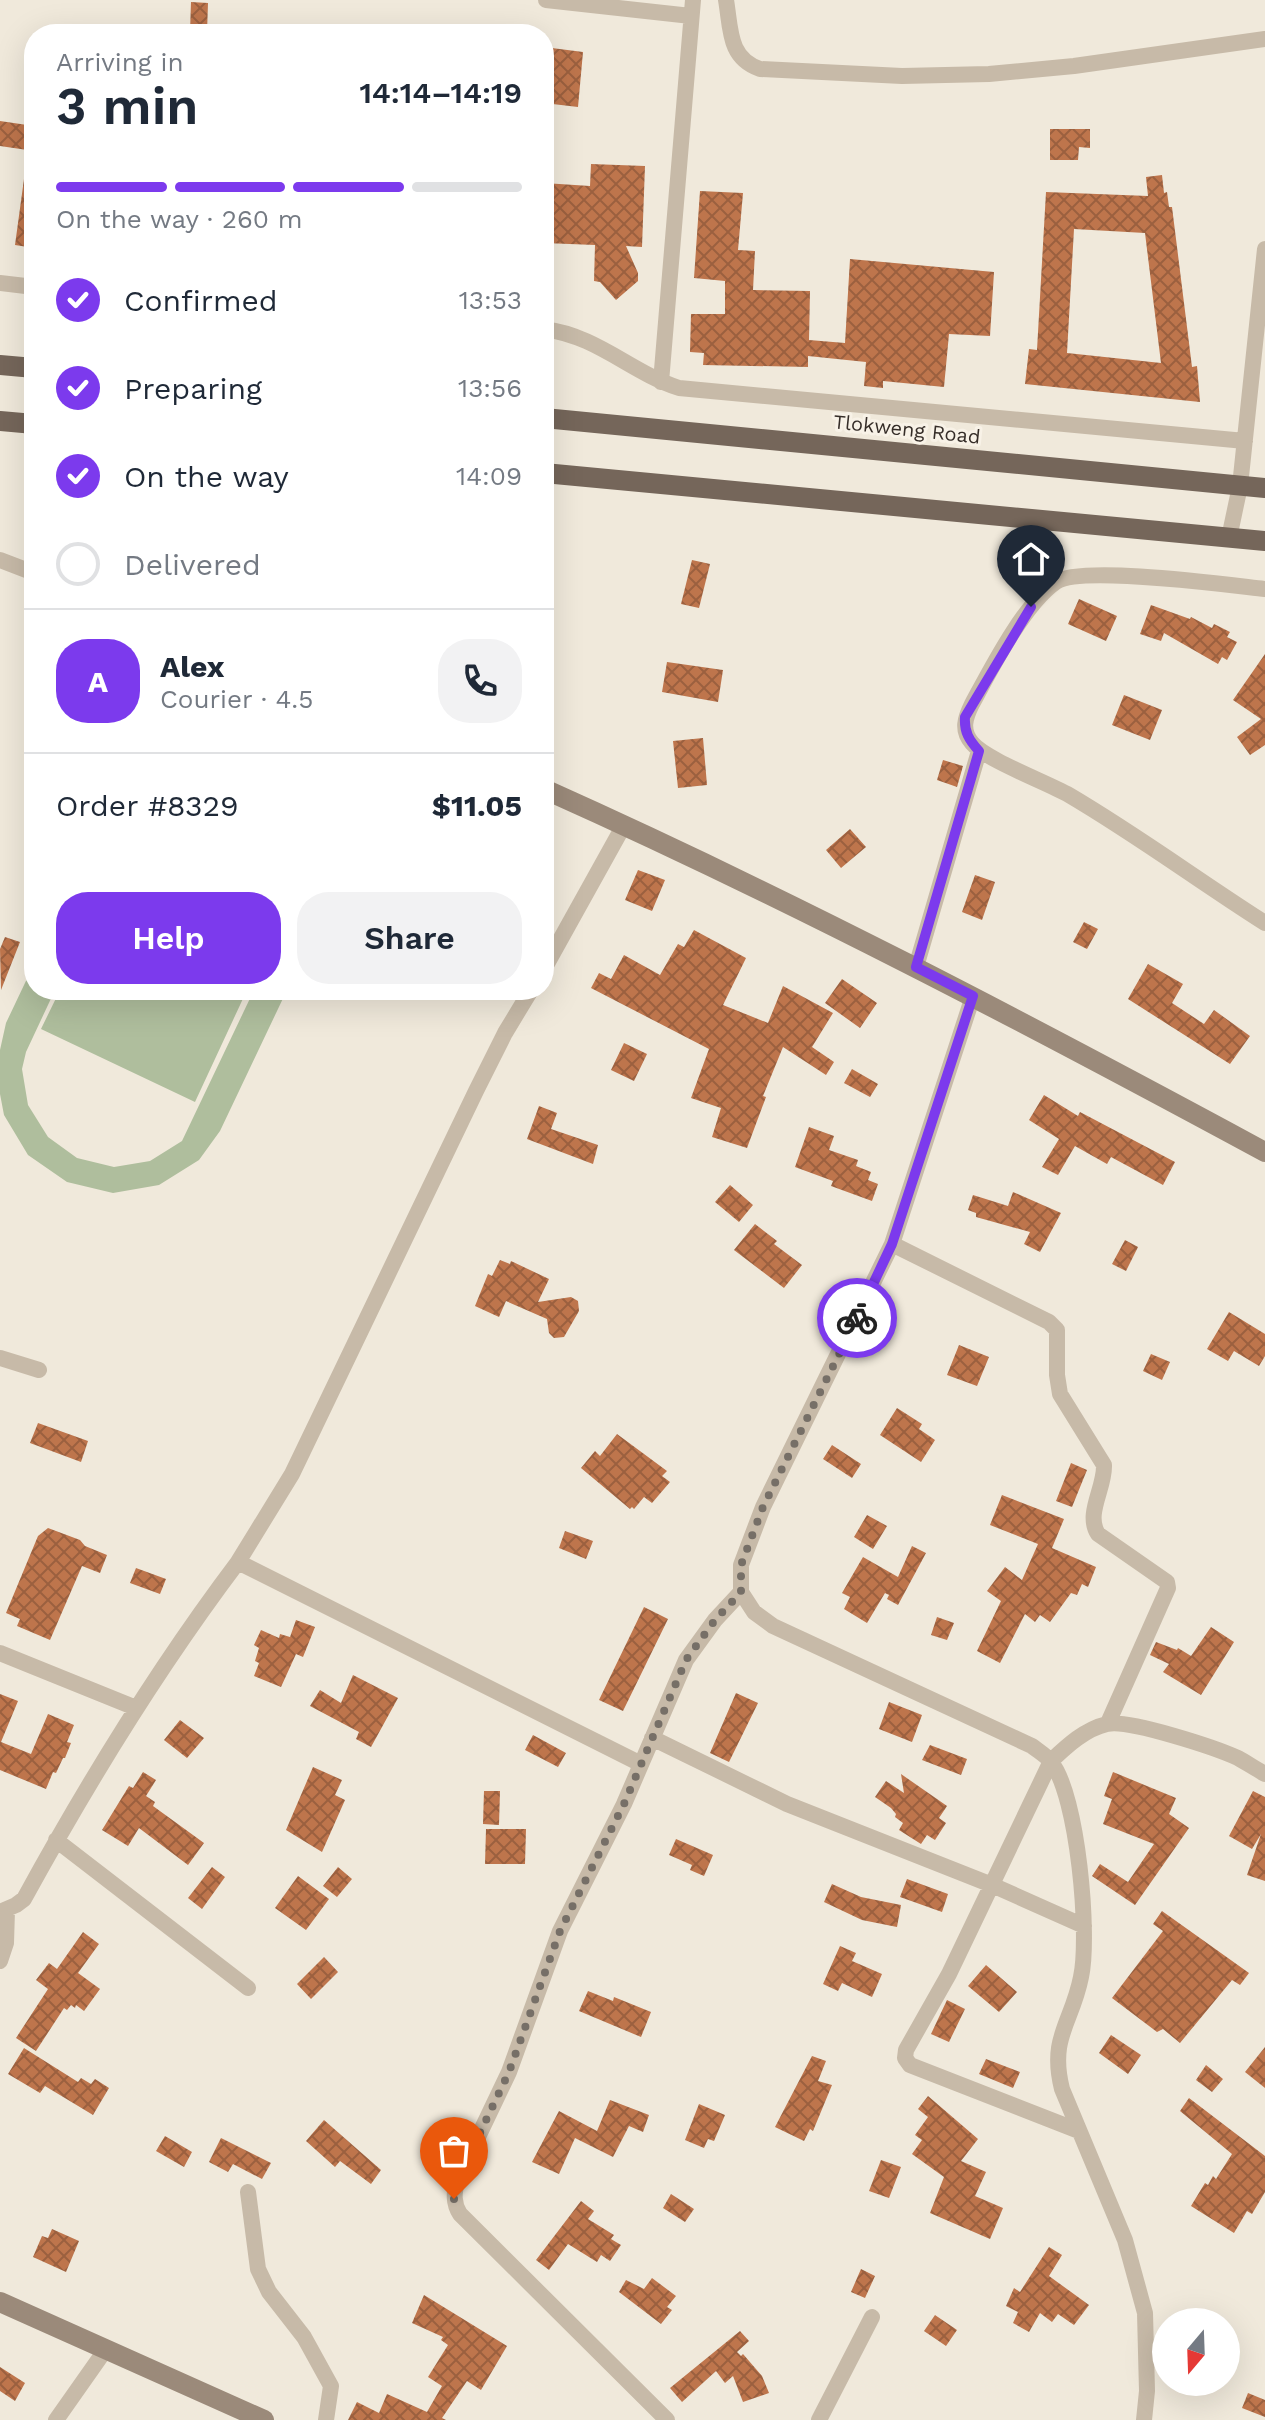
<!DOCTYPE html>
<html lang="en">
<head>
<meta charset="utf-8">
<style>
	:root { --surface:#fff; --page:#f2f2f3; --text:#1f2937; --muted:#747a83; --line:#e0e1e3; --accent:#7c3aed }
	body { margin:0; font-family:"Work Sans",sans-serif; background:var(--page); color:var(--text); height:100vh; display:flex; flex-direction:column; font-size:30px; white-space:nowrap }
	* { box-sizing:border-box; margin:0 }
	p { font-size:26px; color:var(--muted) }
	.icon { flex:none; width:44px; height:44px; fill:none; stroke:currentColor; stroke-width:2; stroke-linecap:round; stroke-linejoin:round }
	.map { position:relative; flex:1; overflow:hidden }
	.sheet { position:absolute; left:24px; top:24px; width:530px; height:976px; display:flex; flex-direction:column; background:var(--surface); border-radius:32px; box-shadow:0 8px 32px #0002 }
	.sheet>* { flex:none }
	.needle { width:52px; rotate:199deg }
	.controls { position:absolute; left:1152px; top:2308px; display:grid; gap:16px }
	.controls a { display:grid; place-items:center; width:88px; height:88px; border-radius:50%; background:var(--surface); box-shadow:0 8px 32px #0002; font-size:40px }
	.pin { position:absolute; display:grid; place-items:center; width:68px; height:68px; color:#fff; margin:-82px -34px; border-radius:50% 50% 50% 0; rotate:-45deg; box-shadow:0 0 8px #0007 }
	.pin .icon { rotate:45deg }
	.courier { position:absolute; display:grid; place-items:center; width:80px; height:80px; margin:-40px; border:6px solid #7c3aed; border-radius:50%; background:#fff; color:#222; box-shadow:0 2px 10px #0007 }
	.head em { font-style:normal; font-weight:600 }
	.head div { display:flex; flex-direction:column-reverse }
	.head { display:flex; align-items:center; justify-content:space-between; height:136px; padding:0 32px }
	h1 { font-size:52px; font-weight:600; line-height:60px }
	.bar { display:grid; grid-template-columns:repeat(4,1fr); gap:12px 8px; align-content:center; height:96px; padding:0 32px }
	.bar i { height:10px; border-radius:6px; background:var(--line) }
	.bar .selected { background:var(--accent) }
	.bar p { grid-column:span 4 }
	.line { display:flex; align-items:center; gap:20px; padding:0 32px; border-top:2px solid var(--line) }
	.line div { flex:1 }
	.round { display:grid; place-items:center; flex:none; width:84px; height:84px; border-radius:32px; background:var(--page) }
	ol { padding:0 32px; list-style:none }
	li { display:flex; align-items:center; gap:24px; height:88px }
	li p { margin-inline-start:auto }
	li .icon { padding:8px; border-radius:50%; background:var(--accent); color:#fff; stroke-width:4 }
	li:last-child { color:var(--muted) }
	li i { width:44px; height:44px; border:4px solid var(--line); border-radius:50% }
	.cta { display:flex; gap:16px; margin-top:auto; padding:16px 32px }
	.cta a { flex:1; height:92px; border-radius:32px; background:var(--accent); color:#fff; font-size:32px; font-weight:600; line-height:92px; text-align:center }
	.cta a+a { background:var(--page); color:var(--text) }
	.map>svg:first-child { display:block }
	.garden { fill:#afbe9d }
	.building { fill:url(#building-cross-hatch); fill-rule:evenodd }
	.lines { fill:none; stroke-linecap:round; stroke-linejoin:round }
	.street { stroke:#c7baa8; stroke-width:16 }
	.secondary { stroke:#9b8a7a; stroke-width:20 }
	.primary { stroke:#75665a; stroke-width:20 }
	.done { stroke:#766f67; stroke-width:8; stroke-dasharray:0 14.4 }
	.route { stroke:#7c3aed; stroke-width:10 }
	.labels { text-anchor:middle; stroke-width:6; stroke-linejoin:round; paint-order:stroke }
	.street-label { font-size:20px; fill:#352d28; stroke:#f8f2e7 }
</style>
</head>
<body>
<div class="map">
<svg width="1265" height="2420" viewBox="0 0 1265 2420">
	<defs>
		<pattern id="building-cross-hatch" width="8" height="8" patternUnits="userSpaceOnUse" patternTransform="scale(2)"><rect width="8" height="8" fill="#be754c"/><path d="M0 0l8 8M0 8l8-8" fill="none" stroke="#9b603f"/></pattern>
	</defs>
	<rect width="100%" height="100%" fill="#f0e9db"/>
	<path class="garden" d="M 34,964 L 34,990 L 55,990 L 26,1052 L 22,1069 L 28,1105 L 48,1137 L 77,1158 L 114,1167 L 150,1161 L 182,1141 L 254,990 L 287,990 L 220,1131 L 199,1160 L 159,1185 L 113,1193 L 67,1182 L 28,1155 L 4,1115 L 0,1094 L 0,1050 L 6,1023 Z
		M 60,990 L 247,990 L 195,1102 L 41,1029 Z"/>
	<path class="building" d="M 191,2 L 208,3 L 207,33 L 190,32 Z
		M 544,47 L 583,52 L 578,107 L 544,103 Z
		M 0,121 L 34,126 L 34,151 L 0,146 Z
		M 1050,129 L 1090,129 L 1090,148 L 1079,147 L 1078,160 L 1050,160 Z
		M 591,164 L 645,166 L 642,247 L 626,246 L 638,273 L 638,281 L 616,300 L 600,282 L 594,281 L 595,245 L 544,243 L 544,183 L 590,186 Z
		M 1162,175 L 1164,193 L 1167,192 L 1169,207 L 1172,207 L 1192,367 L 1197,366 L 1200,402 L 1025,384 L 1029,349 L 1037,350 L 1046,192 L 1148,196 L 1146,177 ZM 1074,229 L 1145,233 L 1161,363 L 1067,353 Z
		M 24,179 L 34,180 L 34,248 L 15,245 Z
		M 700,191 L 743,193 L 738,250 L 755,251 L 753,290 L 810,291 L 809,340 L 845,343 L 850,259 L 994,272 L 990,336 L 949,334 L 944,387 L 883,381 L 883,388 L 864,386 L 866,362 L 808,356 L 808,367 L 703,365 L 704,353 L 690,352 L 691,314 L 725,314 L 725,281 L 694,278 Z
		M 692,560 L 710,564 L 699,608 L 681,604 Z
		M 1079,599 L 1117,616 L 1106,641 L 1068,624 Z
		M 1151,605 L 1190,619 L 1191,617 L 1212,628 L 1214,624 L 1230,632 L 1227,637 L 1237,642 L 1227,660 L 1222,657 L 1218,664 L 1164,633 L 1161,641 L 1140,634 Z
		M 1265,654 L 1265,745 L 1250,755 L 1237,737 L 1261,719 L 1233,700 Z
		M 667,662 L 723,670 L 718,702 L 662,692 Z
		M 1124,695 L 1162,710 L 1150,740 L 1112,725 Z
		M 703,738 L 707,785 L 678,788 L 673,741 Z
		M 943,760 L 963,766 L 957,787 L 937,780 Z
		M 850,829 L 866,847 L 841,868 L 826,850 Z
		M 638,870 L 665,880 L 652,911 L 625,900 Z
		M 975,875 L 995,882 L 982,920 L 962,912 Z
		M 1084,922 L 1098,929 L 1087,949 L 1073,942 Z
		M 694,930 L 746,958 L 723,1005 L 768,1023 L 783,986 L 833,1013 L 812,1047 L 834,1062 L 826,1075 L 783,1047 L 763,1096 L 766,1097 L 747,1148 L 712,1137 L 721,1108 L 691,1098 L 709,1049 L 591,988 L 599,973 L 611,979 L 624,955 L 660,975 L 678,944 L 684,947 Z
		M 5,937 L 20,942 L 1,990 L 0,949 Z
		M 1148,964 L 1183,984 L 1172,1003 L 1204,1024 L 1214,1010 L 1250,1036 L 1230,1064 L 1128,999 Z
		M 842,979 L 877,1003 L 860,1028 L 825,1003 Z
		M 624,1043 L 647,1054 L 634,1081 L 611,1070 Z
		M 852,1069 L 878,1084 L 870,1097 L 844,1083 Z
		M 1044,1095 L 1078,1116 L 1080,1112 L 1175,1162 L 1163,1185 L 1111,1157 L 1107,1164 L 1075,1146 L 1058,1175 L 1042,1167 L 1059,1139 L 1029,1120 Z
		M 539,1106 L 557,1113 L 551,1129 L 598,1145 L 593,1164 L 527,1139 Z
		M 809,1127 L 834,1136 L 829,1150 L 858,1160 L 856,1166 L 871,1172 L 868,1180 L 878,1184 L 872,1201 L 831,1186 L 833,1181 L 795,1167 Z
		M 730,1185 L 753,1205 L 739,1222 L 715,1202 Z
		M 1013,1192 L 1061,1213 L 1040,1252 L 1024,1244 L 1030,1232 L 976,1217 L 976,1213 L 968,1210 L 973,1195 L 1008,1206 Z
		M 755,1224 L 777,1241 L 774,1244 L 802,1265 L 784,1288 L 734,1250 Z
		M 1125,1240 L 1138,1247 L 1126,1271 L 1112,1264 Z
		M 500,1260 L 510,1264 L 511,1261 L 549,1279 L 538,1302 L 571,1297 L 578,1301 L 579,1311 L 564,1337 L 554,1338 L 549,1333 L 547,1319 L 506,1301 L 499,1317 L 475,1306 L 488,1274 L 492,1276 Z
		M 1229,1312 L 1265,1334 L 1265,1356 L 1259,1366 L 1234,1351 L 1228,1361 L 1207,1349 Z
		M 959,1345 L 989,1357 L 977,1386 L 947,1375 Z
		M 1151,1354 L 1170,1362 L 1162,1380 L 1143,1371 Z
		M 897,1408 L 922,1424 L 919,1429 L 935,1440 L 921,1462 L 880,1435 Z
		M 38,1423 L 88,1441 L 81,1462 L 30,1443 Z
		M 617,1434 L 667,1471 L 662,1476 L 670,1482 L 652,1503 L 644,1497 L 634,1509 L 632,1507 L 630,1509 L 581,1468 L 595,1451 L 600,1456 Z
		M 832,1445 L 861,1464 L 852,1478 L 823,1459 Z
		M 1071,1463 L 1087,1470 L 1072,1507 L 1056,1501 Z
		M 1002,1495 L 1064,1519 L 1052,1548 L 1096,1567 L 1088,1587 L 1082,1584 L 1077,1595 L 1071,1593 L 1050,1622 L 1040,1615 L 1035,1622 L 1025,1614 L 1000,1663 L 977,1651 L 1001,1601 L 987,1591 L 1005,1567 L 1022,1580 L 1038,1544 L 990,1525 Z
		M 867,1515 L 887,1526 L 873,1549 L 854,1537 Z
		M 48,1528 L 80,1540 L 85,1546 L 107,1555 L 100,1573 L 82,1566 L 50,1640 L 17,1626 L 20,1619 L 6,1613 L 38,1536 Z
		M 565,1531 L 593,1541 L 586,1559 L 559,1548 Z
		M 912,1546 L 926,1553 L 898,1605 L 887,1599 L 889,1595 L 885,1593 L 867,1623 L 844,1609 L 850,1597 L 842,1593 L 863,1557 L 898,1577 Z
		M 136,1568 L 166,1579 L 160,1594 L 130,1583 Z
		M 644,1607 L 668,1619 L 623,1711 L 599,1700 Z
		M 937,1617 L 954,1623 L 947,1640 L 931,1635 Z
		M 296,1620 L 315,1627 L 303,1657 L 296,1654 L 281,1687 L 254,1676 L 259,1663 L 255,1661 L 259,1648 L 254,1645 L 261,1630 L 279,1638 L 280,1634 L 290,1637 Z
		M 1211,1627 L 1234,1642 L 1201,1695 L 1163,1672 L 1169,1664 L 1150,1655 L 1156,1642 L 1177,1650 L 1178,1648 L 1191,1656 Z
		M 353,1675 L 398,1698 L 371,1747 L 356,1739 L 359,1732 L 310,1706 L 320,1690 L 341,1703 Z
		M 736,1693 L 758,1703 L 729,1762 L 710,1753 Z
		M 0,1694 L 18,1701 L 1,1742 L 31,1754 L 48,1714 L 74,1725 L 67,1742 L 71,1743 L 65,1758 L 63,1758 L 56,1773 L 53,1772 L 46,1789 L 0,1770 Z
		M 889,1702 L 922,1715 L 912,1742 L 879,1729 Z
		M 180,1720 L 204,1738 L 187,1758 L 164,1740 Z
		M 533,1735 L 566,1753 L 558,1767 L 525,1750 Z
		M 930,1745 L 967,1759 L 961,1775 L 922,1760 Z
		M 313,1767 L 342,1780 L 335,1795 L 345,1800 L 322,1852 L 286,1830 Z
		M 143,1772 L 156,1780 L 146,1796 L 155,1802 L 153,1806 L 204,1843 L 188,1865 L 139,1828 L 128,1846 L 102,1830 L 129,1786 L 133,1788 Z
		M 1113,1772 L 1176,1798 L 1169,1814 L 1189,1828 L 1135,1905 L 1092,1876 L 1100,1864 L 1128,1882 L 1154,1844 L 1103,1824 L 1112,1799 L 1104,1796 Z
		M 901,1774 L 947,1806 L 939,1818 L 946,1823 L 935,1840 L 927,1835 L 921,1844 L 899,1830 L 903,1823 L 895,1817 L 896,1814 L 891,1808 L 875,1797 L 886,1781 L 904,1793 Z
		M 484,1791 L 500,1791 L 499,1825 L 483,1824 Z
		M 1253,1791 L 1265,1797 L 1265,1881 L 1247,1875 L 1261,1834 L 1252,1849 L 1229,1836 Z
		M 486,1829 L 526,1829 L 525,1864 L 485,1864 Z
		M 676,1839 L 713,1855 L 704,1876 L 690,1870 L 692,1865 L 669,1855 Z
		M 212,1867 L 225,1877 L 202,1909 L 188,1898 Z
		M 338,1867 L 352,1879 L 337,1897 L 323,1886 Z
		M 298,1876 L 329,1899 L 306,1930 L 275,1908 Z
		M 907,1879 L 948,1894 L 942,1912 L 900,1897 Z
		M 832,1884 L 861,1897 L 901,1905 L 897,1927 L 862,1920 L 824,1902 Z
		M 1162,1911 L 1249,1973 L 1240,1985 L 1232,1980 L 1180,2043 L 1163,2029 L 1157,2032 L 1112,1998 L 1163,1931 L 1153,1924 Z
		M 83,1932 L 99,1944 L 78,1973 L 100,1989 L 84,2011 L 76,2005 L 75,2008 L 71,2005 L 67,2010 L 64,2008 L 36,2051 L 16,2038 L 48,1989 L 36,1980 L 49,1963 L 57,1969 Z
		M 840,1946 L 856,1953 L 852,1961 L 882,1974 L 872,1997 L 842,1983 L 838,1991 L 823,1984 Z
		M 324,1957 L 338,1972 L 311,1999 L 297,1984 Z
		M 986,1965 L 1017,1992 L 999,2012 L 968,1986 Z
		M 588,1991 L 613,2001 L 614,1997 L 651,2012 L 641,2037 L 579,2011 Z
		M 947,2000 L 965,2009 L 949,2042 L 931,2034 Z
		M 1111,2035 L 1141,2055 L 1128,2074 L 1099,2053 Z
		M 1265,2047 L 1265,2088 L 1245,2072 Z
		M 24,2048 L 78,2082 L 81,2078 L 91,2084 L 95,2079 L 109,2088 L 93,2115 L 45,2086 L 40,2093 L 8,2074 Z
		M 812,2056 L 826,2061 L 818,2081 L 832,2085 L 813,2131 L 810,2129 L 804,2141 L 775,2127 Z
		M 986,2059 L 1020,2072 L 1013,2088 L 979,2074 Z
		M 1206,2065 L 1223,2079 L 1212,2092 L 1196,2080 Z
		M 928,2096 L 978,2139 L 961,2161 L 986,2172 L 975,2196 L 1003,2208 L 990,2239 L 930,2213 L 944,2177 L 912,2154 L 922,2140 L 915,2135 L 928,2117 L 918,2109 Z
		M 1189,2098 L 1265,2156 L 1265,2192 L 1252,2214 L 1247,2211 L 1234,2233 L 1191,2206 L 1205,2183 L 1208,2185 L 1213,2176 L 1216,2179 L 1232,2154 L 1180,2111 Z
		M 610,2100 L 649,2115 L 643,2132 L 629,2126 L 613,2157 L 575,2138 L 559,2174 L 532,2162 L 559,2111 L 597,2131 Z
		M 699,2104 L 725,2115 L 714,2141 L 708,2139 L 704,2148 L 685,2140 Z
		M 324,2120 L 381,2170 L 371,2184 L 340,2161 L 335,2167 L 306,2141 Z
		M 165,2136 L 192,2152 L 184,2167 L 156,2151 Z
		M 221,2138 L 271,2163 L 262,2179 L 233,2164 L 228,2172 L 209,2162 Z
		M 881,2160 L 901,2167 L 889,2198 L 869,2191 Z
		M 671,2194 L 694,2209 L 685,2222 L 663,2208 Z
		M 581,2201 L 594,2211 L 588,2219 L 614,2235 L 611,2239 L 621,2245 L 610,2261 L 601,2255 L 597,2262 L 568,2244 L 549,2270 L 536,2260 Z
		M 52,2229 L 79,2241 L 66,2272 L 33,2257 L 42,2236 L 48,2238 Z
		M 1049,2247 L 1062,2255 L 1049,2276 L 1089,2305 L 1074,2325 L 1058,2314 L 1052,2322 L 1040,2313 L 1029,2332 L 1013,2323 L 1018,2312 L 1006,2306 L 1014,2288 L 1020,2292 Z
		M 861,2269 L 875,2276 L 865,2298 L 851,2292 Z
		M 652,2278 L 676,2296 L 667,2307 L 672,2310 L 661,2324 L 619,2292 L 626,2280 L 644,2289 Z
		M 424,2295 L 507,2346 L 481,2390 L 467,2381 L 442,2418 L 446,2420 L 348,2420 L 357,2402 L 379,2413 L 387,2394 L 427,2412 L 442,2386 L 428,2377 L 448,2345 L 441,2340 L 443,2337 L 412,2323 Z
		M 935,2315 L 957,2330 L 946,2346 L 924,2331 Z
		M 740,2331 L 749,2341 L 737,2352 L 741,2356 L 743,2354 L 762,2376 L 769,2393 L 743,2402 L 733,2376 L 725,2383 L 716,2371 L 682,2402 L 670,2388 Z
		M 0,2367 L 25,2383 L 15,2401 L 0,2391 Z
		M 1248,2393 L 1265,2400 L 1265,2417 L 1242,2408 Z"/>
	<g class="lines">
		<path class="street" d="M 546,0 L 691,16
			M 726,0 C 731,29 728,58 760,69 L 902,76 L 989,74 L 1074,66 L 1265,39
			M 0,283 L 34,287
			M 544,329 C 598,336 630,372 679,388 L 1245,441
			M 661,382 L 693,0
			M 1229,538 L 1240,486 L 1265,249
			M 0,560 L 34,573
			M 1265,589 C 1228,585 1081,565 1056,582 C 1024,604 991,669 972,704 C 965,718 961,730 972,743 C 986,760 1046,782 1069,795 C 1137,835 1199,881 1265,923
			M 916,967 L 979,751
			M 544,969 L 624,825
			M 531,990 L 505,1033 L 476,1091 L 292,1474 L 238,1562 L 641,1764
			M 973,996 L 892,1244 L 763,1507 L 741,1565 L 741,1592 L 754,1612 L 773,1626 L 1032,1746 C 1038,1751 1047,1756 1051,1762 C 1078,1795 1090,1936 1081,1977 C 1072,2023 1049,2037 1062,2089 L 1125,2240 L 1145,2313 L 1147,2391 L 1144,2420
			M 892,1244 L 1049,1322 L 1057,1330 L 1057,1375 L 1060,1394 L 1104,1465 C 1105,1488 1085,1514 1098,1534 L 1167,1582 L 1168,1588 L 1108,1723
			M 0,1358 L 39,1370
			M 0,1653 L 136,1708
			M 652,1738 L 787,1804 L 992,1885 L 1084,1926
			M 56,1840 L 248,1988
			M 0,1912 L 16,1905 L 24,1899 C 88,1782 158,1668 238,1562
			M 0,1961 L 6,1943 L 7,1910
			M 1079,2131 L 910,2065 L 905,2058 L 906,2050 L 949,1974 L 1051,1761 C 1067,1746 1085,1729 1107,1724 C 1129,1719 1216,1748 1238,1758 C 1247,1763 1256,1769 1265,1774
			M 248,2192 L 258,2269 L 269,2292 L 304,2337 L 331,2386 L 326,2420
			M 56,2420 L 106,2349
			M 667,2420 L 460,2214 C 453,2203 454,2193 457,2181 L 509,2072 L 560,1931 L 624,1804 L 686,1660 L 715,1620 L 741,1592
			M 819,2420 L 872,2317"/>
		<path class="secondary" d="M 544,789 C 790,899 1028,1024 1265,1152
			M 0,2302 L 264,2420"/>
		<path class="primary" d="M 0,365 L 34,368
			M 544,418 L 1265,488
			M 0,421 L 34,424
			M 544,473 L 1265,541"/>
	</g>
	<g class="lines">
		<path class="done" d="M 454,2199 L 457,2181 L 509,2072 L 560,1931 L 624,1804 L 686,1660 L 715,1620 L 741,1592 L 741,1565 L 763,1507 L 857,1318"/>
		<path class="route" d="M 857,1318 L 892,1244 L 973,996 L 916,967 L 979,751 C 969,740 964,732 965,717 L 1031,607"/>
	</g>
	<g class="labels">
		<g class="street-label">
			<text transform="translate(907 429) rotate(6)" y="7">Tlokweng Road</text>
		</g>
	</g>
</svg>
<div class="controls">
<a><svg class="needle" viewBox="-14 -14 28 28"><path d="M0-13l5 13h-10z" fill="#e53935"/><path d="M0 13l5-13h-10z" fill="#747a83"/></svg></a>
</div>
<div class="pin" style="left:454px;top:2199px;background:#ea580c"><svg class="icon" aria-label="bag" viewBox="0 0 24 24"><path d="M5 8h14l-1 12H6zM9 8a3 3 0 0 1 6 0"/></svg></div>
<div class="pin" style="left:1031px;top:607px;background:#1f2937"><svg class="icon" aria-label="home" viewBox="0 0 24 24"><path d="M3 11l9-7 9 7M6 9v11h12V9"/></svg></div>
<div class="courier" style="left:857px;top:1318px"><svg class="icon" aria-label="bike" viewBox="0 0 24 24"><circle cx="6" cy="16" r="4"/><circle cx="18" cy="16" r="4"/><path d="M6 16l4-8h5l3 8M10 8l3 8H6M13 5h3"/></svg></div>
<section class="sheet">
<div class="head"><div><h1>3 min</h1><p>Arriving in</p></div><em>14:14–14:19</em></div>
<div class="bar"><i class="selected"></i><i class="selected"></i><i class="selected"></i><i></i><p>On the way · 260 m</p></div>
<ol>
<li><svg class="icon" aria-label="check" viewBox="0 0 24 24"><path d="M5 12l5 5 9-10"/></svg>Confirmed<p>13:53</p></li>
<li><svg class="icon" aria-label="check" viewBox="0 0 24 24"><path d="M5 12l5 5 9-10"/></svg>Preparing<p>13:56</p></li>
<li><svg class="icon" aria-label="check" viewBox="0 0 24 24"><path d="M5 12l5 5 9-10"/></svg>On the way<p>14:09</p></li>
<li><i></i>Delivered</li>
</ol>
<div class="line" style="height:144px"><b class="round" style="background:var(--accent);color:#fff">A</b><div><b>Alex</b><p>Courier · 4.5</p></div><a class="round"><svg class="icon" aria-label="phone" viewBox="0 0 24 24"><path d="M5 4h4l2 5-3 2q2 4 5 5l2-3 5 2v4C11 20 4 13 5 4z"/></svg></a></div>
<div class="line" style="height:104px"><div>Order #8329</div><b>$11.05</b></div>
<div class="cta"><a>Help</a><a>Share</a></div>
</section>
</div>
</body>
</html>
